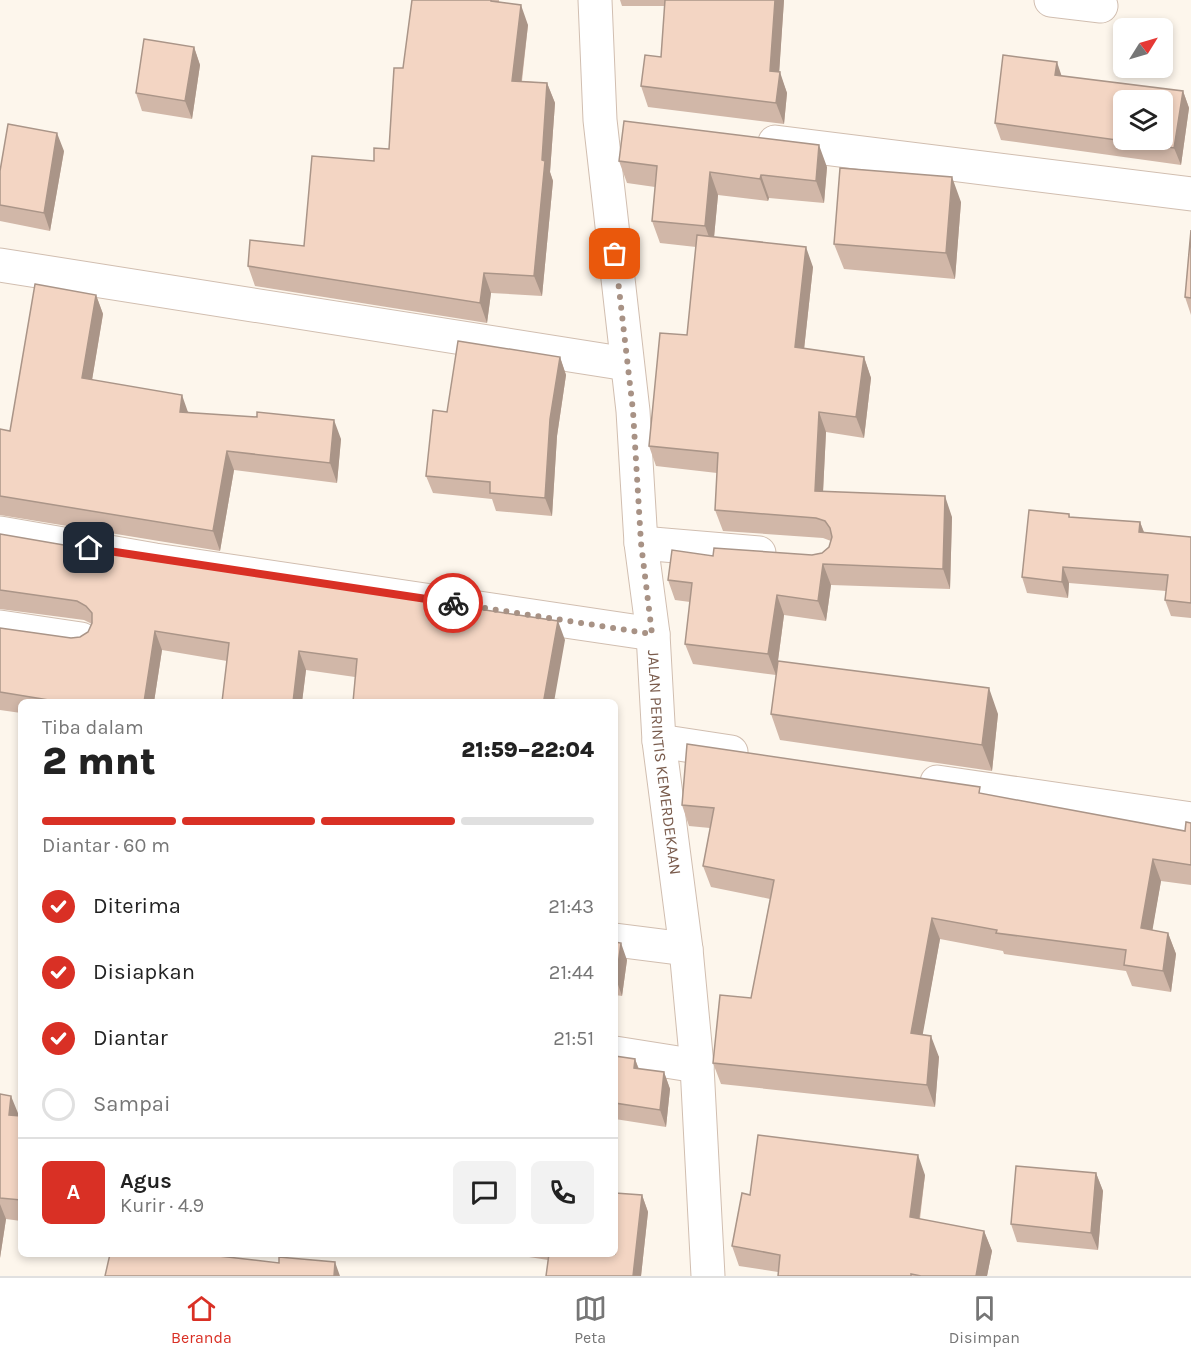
<!DOCTYPE html>
<html lang="id">
<head>
<meta charset="utf-8">
<style>
	:root { --surface:#fff; --page:#f2f2f2; --text:#222; --muted:#767676; --line:#e0e0e0; --accent:#d93025 }
	body { margin:0; font-family:Karla,sans-serif; background:var(--page); color:var(--text); height:100vh; display:flex; flex-direction:column; font-size:22px; white-space:nowrap }
	* { box-sizing:border-box; margin:0 }
	p { font-size:20px; color:var(--muted) }
	.icon { flex:none; width:33px; height:33px; fill:none; stroke:currentColor; stroke-width:2; stroke-linecap:round; stroke-linejoin:round }
	.map { position:relative; flex:1; overflow:hidden }
	.details { position:absolute; left:18px; top:699px; width:600px; height:558px; display:flex; flex-direction:column; background:var(--surface); border-radius:9px; box-shadow:0 3px 9px #0003 }
	.details>* { flex:none }
	.needle { width:39px; rotate:53deg }
	.fabs { position:absolute; left:1113px; top:18px; display:grid; gap:12px }
	.fabs a { display:grid; place-items:center; width:60px; height:60px; border-radius:9px; background:var(--surface); box-shadow:0 3px 9px #0003; font-size:30px }
	.pin { position:absolute; display:grid; place-items:center; width:51px; height:51px; color:#fff; margin:-26px; border-radius:12px; box-shadow:0 3px 9px #0006 }
	.courier { position:absolute; display:grid; place-items:center; width:60px; height:60px; margin:-30px; border:4px solid #d93025; border-radius:50%; background:#fff; color:#222; box-shadow:0 2px 8px #0007 }
	.head em { font-style:normal; font-weight:800 }
	.head div { display:flex; flex-direction:column-reverse }
	.head { display:flex; align-items:center; justify-content:space-between; height:102px; padding:0 24px }
	h1 { font-size:39px; font-weight:800; line-height:45px }
	.bar { display:grid; grid-template-columns:repeat(4,1fr); gap:9px 6px; align-content:center; height:72px; padding:0 24px }
	.bar i { height:8px; border-radius:4px; background:var(--line) }
	.bar .active { background:var(--accent) }
	.bar p { grid-column:span 4 }
	.line { display:flex; align-items:center; gap:15px; padding:0 24px; border-top:2px solid var(--line) }
	.line div { flex:1 }
	.round { display:grid; place-items:center; flex:none; width:63px; height:63px; border-radius:9px; background:var(--page) }
	ol { padding:0 24px; list-style:none }
	li { display:flex; align-items:center; gap:18px; height:66px }
	li p { margin-inline-start:auto }
	li .icon { padding:6px; border-radius:50%; background:var(--accent); color:#fff; stroke-width:4 }
	li:last-child { color:var(--muted) }
	li i { width:33px; height:33px; border:3px solid var(--line); border-radius:50% }
	.dock { display:flex; justify-content:space-around; align-items:center; height:84px; border-top:2px solid var(--line); background:var(--surface); font-size:16px; color:var(--muted) }
	.dock a { display:grid; justify-items:center; gap:3px }
	.dock .active { color:var(--accent) }
	.map>svg:first-child { display:block }
	.lines { fill:none; stroke-linecap:round; stroke-linejoin:round }
	.minor-casing { stroke:#d1beb0; stroke-width:35 }
	.tertiary-casing { stroke:#d1beb0; stroke-width:35 }
	.minor { stroke:#fff; stroke-width:33 }
	.tertiary { stroke:#fff; stroke-width:33 }
	.wall { fill:#d1b7a8 }
	.shaded-wall { fill:#aa9588 }
	.building { fill:#f3d5c3; stroke:#aa9588; stroke-width:1.5; fill-rule:evenodd }
	.done { stroke:#a89285; stroke-width:6; stroke-dasharray:0 10.8 }
	.route { stroke:#d93025; stroke-width:8 }
	.labels { text-anchor:middle; stroke-width:6; stroke-linejoin:round; paint-order:stroke }
	.street-label { font-size:16px; fill:#7a5c4d; stroke:#fffaf3 }
</style>
</head>
<body>
<div class="map">
<svg width="1191" height="1276" viewBox="0 0 1191 1276">
	<rect width="100%" height="100%" fill="#fdf6ec"/>
	<g class="lines">
		<defs>
			<path id="minor" d="M 1051,0 L 1101,6
				M 775,142 L 1191,194
				M 0,265 L 627,364
				M 0,533 L 155,560 L 653,634
				M 641,543 L 759,553
				M 0,627 L 81,639
				M 659,741 L 731,752
				M 937,782 L 1191,819
				M 615,940 L 686,949
				M 615,1053 L 697,1066"/>
			<g id="tertiary">
				<path id="s1" d="M 595,0 L 600,120 L 633,411 L 641,543 L 653,634 L 659,741 L 686,949 L 697,1066 L 708,1276"/>
			</g>
		</defs>
		<use href="#minor" class="minor-casing"/>
		<use href="#tertiary" class="tertiary-casing"/>
		<use href="#minor" class="minor"/>
		<use href="#tertiary" class="tertiary"/>
	</g>
	<path class="wall" d="M 412,0 L 499,0 L 499,2 L 528,25 L 522,81 L 547,83 L 555,103 L 550,172 L 553,181 L 542,296 L 491,293 L 487,323 L 255,286 L 248,266 L 304,246 L 374,161 L 389,149 L 403,68 Z
		M 620,0 L 784,0 L 779,72 L 787,93 L 784,124 L 648,107 L 641,86 L 661,57 L 665,6 L 622,6 Z
		M 194,47 L 200,65 L 192,119 L 142,111 L 136,93 Z
		M 1062,76 L 1183,91 L 1189,108 L 1181,165 L 1001,140 L 995,123 Z
		M 64,151 L 50,231 L 0,221 L 0,171 Z
		M 619,161 L 827,167 L 824,203 L 769,198 L 768,201 L 718,195 L 714,237 L 813,267 L 804,349 L 864,357 L 871,378 L 864,438 L 826,432 L 823,492 L 952,517 L 950,589 L 831,585 L 826,621 L 784,615 L 778,661 L 998,714 L 992,771 L 780,740 L 771,714 L 776,675 L 693,664 L 685,644 L 690,602 L 675,600 L 668,580 L 713,556 L 812,555 L 822,553 L 829,547 L 831,541 L 823,538 L 723,531 L 715,510 L 717,473 L 656,466 L 649,446 L 687,335 L 696,247 L 660,243 L 652,221 L 655,187 L 627,183 Z
		M 961,202 L 955,279 L 844,269 L 834,244 Z
		M 1191,230 L 1191,315 L 1185,297 Z
		M 96,295 L 103,314 L 92,380 L 189,412 L 341,439 L 337,483 L 234,470 L 220,551 L 0,515 L 0,429 L 10,431 Z
		M 560,357 L 566,375 L 557,436 L 552,516 L 496,511 L 492,499 L 433,493 L 426,476 L 447,412 Z
		M 1069,514 L 1070,517 L 1140,522 L 1144,532 L 1191,537 L 1191,618 L 1171,616 L 1165,600 L 1166,591 L 1069,583 L 1068,598 L 1027,593 L 1022,577 Z
		M 0,534 L 565,640 L 353,702 L 355,677 L 306,670 L 302,702 L 222,702 L 227,661 L 162,650 L 154,702 L 21,702 L 21,713 L 0,710 L 0,628 L 71,638 L 80,637 L 88,632 L 92,624 L 84,620 L 0,609 Z
		M 982,794 L 1185,831 L 1191,823 L 1191,885 L 1161,881 L 1152,930 L 1168,933 L 1176,954 L 1171,992 L 1132,986 L 1126,971 L 1004,954 L 1003,951 L 940,939 L 922,1035 L 939,1057 L 935,1107 L 721,1084 L 713,1063 L 751,998 L 770,899 L 711,887 L 703,866 L 710,828 L 689,826 L 682,805 Z
		M 615,942 L 627,960 L 622,996 L 615,995 Z
		M 615,1056 L 635,1059 L 639,1069 L 664,1072 L 670,1089 L 666,1127 L 615,1119 Z
		M 0,1094 L 19,1116 L 21,1116 L 21,1221 L 6,1219 L 0,1258 Z
		M 1096,1173 L 1103,1191 L 1098,1250 L 1017,1242 L 1011,1224 Z
		M 925,1175 L 920,1219 L 984,1231 L 992,1251 L 987,1276 L 778,1276 L 778,1272 L 739,1266 L 732,1246 L 750,1195 Z
		M 615,1193 L 642,1195 L 648,1212 L 641,1276 L 546,1276 L 548,1260 L 529,1257 L 528,1254 L 615,1254 Z"/>
	<path class="shaded-wall" d="M 775,0 L 784,0 L 778,90 L 780,72 L 787,93 L 784,124 L 776,103 L 770,71 Z
		M 521,5 L 528,25 L 519,101 L 512,81 Z
		M 194,47 L 200,65 L 192,119 L 185,101 Z
		M 1057,62 L 1063,80 L 1055,75 Z
		M 547,83 L 555,103 L 550,172 L 553,181 L 542,296 L 534,276 Z
		M 1183,91 L 1189,108 L 1181,165 L 1174,148 Z
		M 57,133 L 64,151 L 50,231 L 44,213 Z
		M 819,145 L 827,167 L 824,203 L 816,181 Z
		M 710,172 L 718,195 L 713,248 L 705,226 Z
		M 761,175 L 769,198 L 768,201 L 760,179 Z
		M 952,177 L 961,202 L 955,279 L 946,253 Z
		M 806,247 L 813,267 L 802,368 L 795,347 Z
		M 484,273 L 491,293 L 487,323 L 480,303 Z
		M 96,295 L 103,314 L 89,398 L 82,378 Z
		M 560,357 L 566,375 L 557,436 L 552,516 L 545,498 L 550,419 Z
		M 864,357 L 871,378 L 864,438 L 856,417 Z
		M 182,395 L 189,415 L 180,412 Z
		M 819,412 L 826,432 L 822,512 L 815,491 Z
		M 334,420 L 341,439 L 337,483 L 330,463 Z
		M 227,451 L 234,470 L 220,551 L 213,531 Z
		M 945,496 L 952,517 L 950,589 L 943,569 Z
		M 1140,522 L 1146,538 L 1139,532 Z
		M 823,564 L 831,585 L 826,621 L 818,601 Z
		M 1063,567 L 1069,583 L 1068,598 L 1062,582 Z
		M 777,595 L 784,615 L 776,675 L 768,654 Z
		M 558,621 L 565,640 L 554,702 L 544,699 Z
		M 155,631 L 162,650 L 154,702 L 144,702 Z
		M 299,651 L 306,670 L 302,702 L 293,702 Z
		M 989,688 L 998,714 L 992,771 L 982,745 Z
		M 1153,859 L 1161,881 L 1149,950 L 1141,928 Z
		M 932,918 L 940,939 L 919,1055 L 911,1033 Z
		M 1168,933 L 1176,954 L 1171,992 L 1163,971 Z
		M 621,943 L 627,960 L 622,996 L 616,979 Z
		M 931,1036 L 939,1057 L 935,1107 L 927,1085 Z
		M 635,1059 L 641,1076 L 634,1068 Z
		M 664,1072 L 670,1089 L 666,1127 L 660,1110 Z
		M 11,1096 L 20,1118 L 9,1115 Z
		M 918,1155 L 925,1175 L 917,1236 L 910,1217 Z
		M 1096,1173 L 1103,1191 L 1098,1250 L 1091,1233 Z
		M 642,1195 L 648,1212 L 641,1276 L 633,1276 Z
		M 0,1204 L 6,1219 L 0,1258 Z
		M 984,1231 L 992,1251 L 987,1276 L 976,1276 Z
		M 335,1262 L 340,1276 L 334,1276 Z"/>
	<path class="building" d="M 412,0 L 491,0 L 491,1 L 521,5 L 512,81 L 547,83 L 542,160 L 545,161 L 534,276 L 484,273 L 480,303 L 248,266 L 250,240 L 304,246 L 312,156 L 374,161 L 374,148 L 389,149 L 394,68 L 403,68 Z
		M 665,0 L 775,0 L 770,71 L 780,72 L 776,103 L 641,86 L 645,55 L 661,57 Z
		M 144,39 L 194,47 L 185,101 L 136,93 Z
		M 1003,55 L 1057,62 L 1055,75 L 1183,91 L 1174,148 L 995,123 ZM 1124,100 L 1162,100 L 1162,140 L 1124,140 Z
		M 624,121 L 819,145 L 816,181 L 761,175 L 760,179 L 710,172 L 705,226 L 652,221 L 657,166 L 619,161 Z
		M 8,124 L 57,133 L 44,213 L 0,205 L 0,171 Z
		M 840,168 L 952,177 L 946,253 L 834,244 Z
		M 1191,230 L 1191,298 L 1185,297 Z
		M 697,235 L 806,247 L 795,347 L 864,357 L 856,417 L 819,412 L 815,491 L 945,496 L 943,569 L 823,564 L 818,601 L 777,595 L 768,654 L 685,644 L 692,583 L 668,580 L 672,550 L 713,556 L 714,548 L 812,555 L 822,553 L 829,547 L 832,537 L 830,528 L 825,521 L 816,518 L 715,510 L 718,453 L 649,446 L 660,333 L 687,335 Z
		M 35,284 L 96,295 L 82,378 L 182,395 L 180,412 L 257,417 L 257,412 L 334,420 L 330,463 L 227,451 L 213,531 L 0,496 L 0,429 L 10,431 Z
		M 458,341 L 560,357 L 550,419 L 545,498 L 490,493 L 490,482 L 426,476 L 433,410 L 447,412 Z
		M 1029,510 L 1069,514 L 1069,517 L 1140,522 L 1139,532 L 1191,537 L 1191,603 L 1165,600 L 1168,575 L 1063,567 L 1062,582 L 1022,577 Z
		M 0,534 L 145,559 L 558,621 L 544,699 L 584,701 L 584,702 L 353,702 L 357,659 L 299,651 L 293,702 L 222,702 L 229,643 L 155,631 L 144,702 L 61,702 L 0,692 L 0,628 L 71,638 L 80,637 L 88,632 L 92,623 L 92,613 L 86,606 L 77,601 L 0,590 Z
		M 778,661 L 989,688 L 982,745 L 771,714 Z
		M 687,744 L 980,787 L 979,793 L 1185,831 L 1186,822 L 1191,823 L 1191,865 L 1153,859 L 1141,928 L 1168,933 L 1163,971 L 1124,965 L 1126,950 L 996,933 L 997,930 L 932,918 L 911,1033 L 931,1036 L 927,1085 L 713,1063 L 720,995 L 751,998 L 774,880 L 703,866 L 714,808 L 682,805 Z
		M 615,942 L 621,943 L 616,979 L 615,979 Z
		M 615,1056 L 635,1059 L 634,1068 L 664,1072 L 660,1110 L 615,1103 Z
		M 0,1094 L 11,1096 L 9,1115 L 21,1116 L 21,1200 L 0,1198 Z
		M 758,1135 L 918,1155 L 910,1217 L 984,1231 L 976,1276 L 921,1276 L 911,1274 L 911,1276 L 778,1276 L 780,1255 L 732,1246 L 742,1193 L 750,1195 Z
		M 1016,1166 L 1096,1173 L 1091,1233 L 1011,1224 Z
		M 615,1193 L 642,1195 L 633,1276 L 546,1276 L 549,1254 L 615,1254 Z
		M 110,1254 L 201,1254 L 279,1263 L 279,1257 L 335,1262 L 334,1276 L 105,1276 Z"/>
	<g class="lines">
		<path class="done" d="M 453,603 L 652,634 L 641,543 L 633,411 L 615,254"/>
		<path class="route" d="M 89,548 L 453,603"/>
	</g>
	<g class="labels">
		<g class="street-label">
			<text dy="6" stroke="none"><textPath href="#s1" startOffset="766">JALAN PERINTIS KEMERDEKAAN</textPath></text>
		</g>
	</g>
</svg>
<div class="fabs">
<a><svg class="needle" viewBox="-14 -14 28 28"><path d="M0-13l5 13h-10z" fill="#e53935"/><path d="M0 13l5-13h-10z" fill="#767676"/></svg></a>
<a><svg class="icon" aria-label="layers" viewBox="0 0 24 24"><path d="M12 4l9 5-9 5-9-5zM3 14l9 5 9-5"/></svg></a>
</div>
<div class="pin" style="left:615px;top:254px;background:#ea580c"><svg class="icon" aria-label="bag" viewBox="0 0 24 24"><path d="M5 8h14l-1 12H6zM9 8a3 3 0 0 1 6 0"/></svg></div>
<div class="pin" style="left:89px;top:548px;background:#1f2937"><svg class="icon" aria-label="home" viewBox="0 0 24 24"><path d="M3 11l9-7 9 7M6 9v11h12V9"/></svg></div>
<div class="courier" style="left:453px;top:603px"><svg class="icon" aria-label="bike" viewBox="0 0 24 24"><circle cx="6" cy="16" r="4"/><circle cx="18" cy="16" r="4"/><path d="M6 16l4-8h5l3 8M10 8l3 8H6M13 5h3"/></svg></div>
<section class="details">
<div class="head"><div><h1>2 mnt</h1><p>Tiba dalam</p></div><em>21:59–22:04</em></div>
<div class="bar"><i class="active"></i><i class="active"></i><i class="active"></i><i></i><p>Diantar · 60 m</p></div>
<ol>
<li><svg class="icon" aria-label="check" viewBox="0 0 24 24"><path d="M5 12l5 5 9-10"/></svg>Diterima<p>21:43</p></li>
<li><svg class="icon" aria-label="check" viewBox="0 0 24 24"><path d="M5 12l5 5 9-10"/></svg>Disiapkan<p>21:44</p></li>
<li><svg class="icon" aria-label="check" viewBox="0 0 24 24"><path d="M5 12l5 5 9-10"/></svg>Diantar<p>21:51</p></li>
<li><i></i>Sampai</li>
</ol>
<div class="line" style="height:108px"><b class="round" style="background:var(--accent);color:#fff">A</b><div><b>Agus</b><p>Kurir · 4.9</p></div><a class="round"><svg class="icon" aria-label="chat" viewBox="0 0 24 24"><path d="M4 5h16v11H9l-5 4z"/></svg></a><a class="round"><svg class="icon" aria-label="phone" viewBox="0 0 24 24"><path d="M5 4h4l2 5-3 2q2 4 5 5l2-3 5 2v4C11 20 4 13 5 4z"/></svg></a></div>
</section>
</div>
<nav class="dock">
<a class="active"><svg class="icon" aria-label="home" viewBox="0 0 24 24"><path d="M3 11l9-7 9 7M6 9v11h12V9"/></svg>Beranda</a>
<a><svg class="icon" aria-label="map" viewBox="0 0 24 24"><path d="M3 6l6-2 6 2 6-2v14l-6 2-6-2-6 2zM9 4v14M15 6v14"/></svg>Peta</a>
<a><svg class="icon" aria-label="saved" viewBox="0 0 24 24"><path d="M7 4h10v16l-5-4-5 4z"/></svg>Disimpan</a>
</nav>
</body>
</html>
